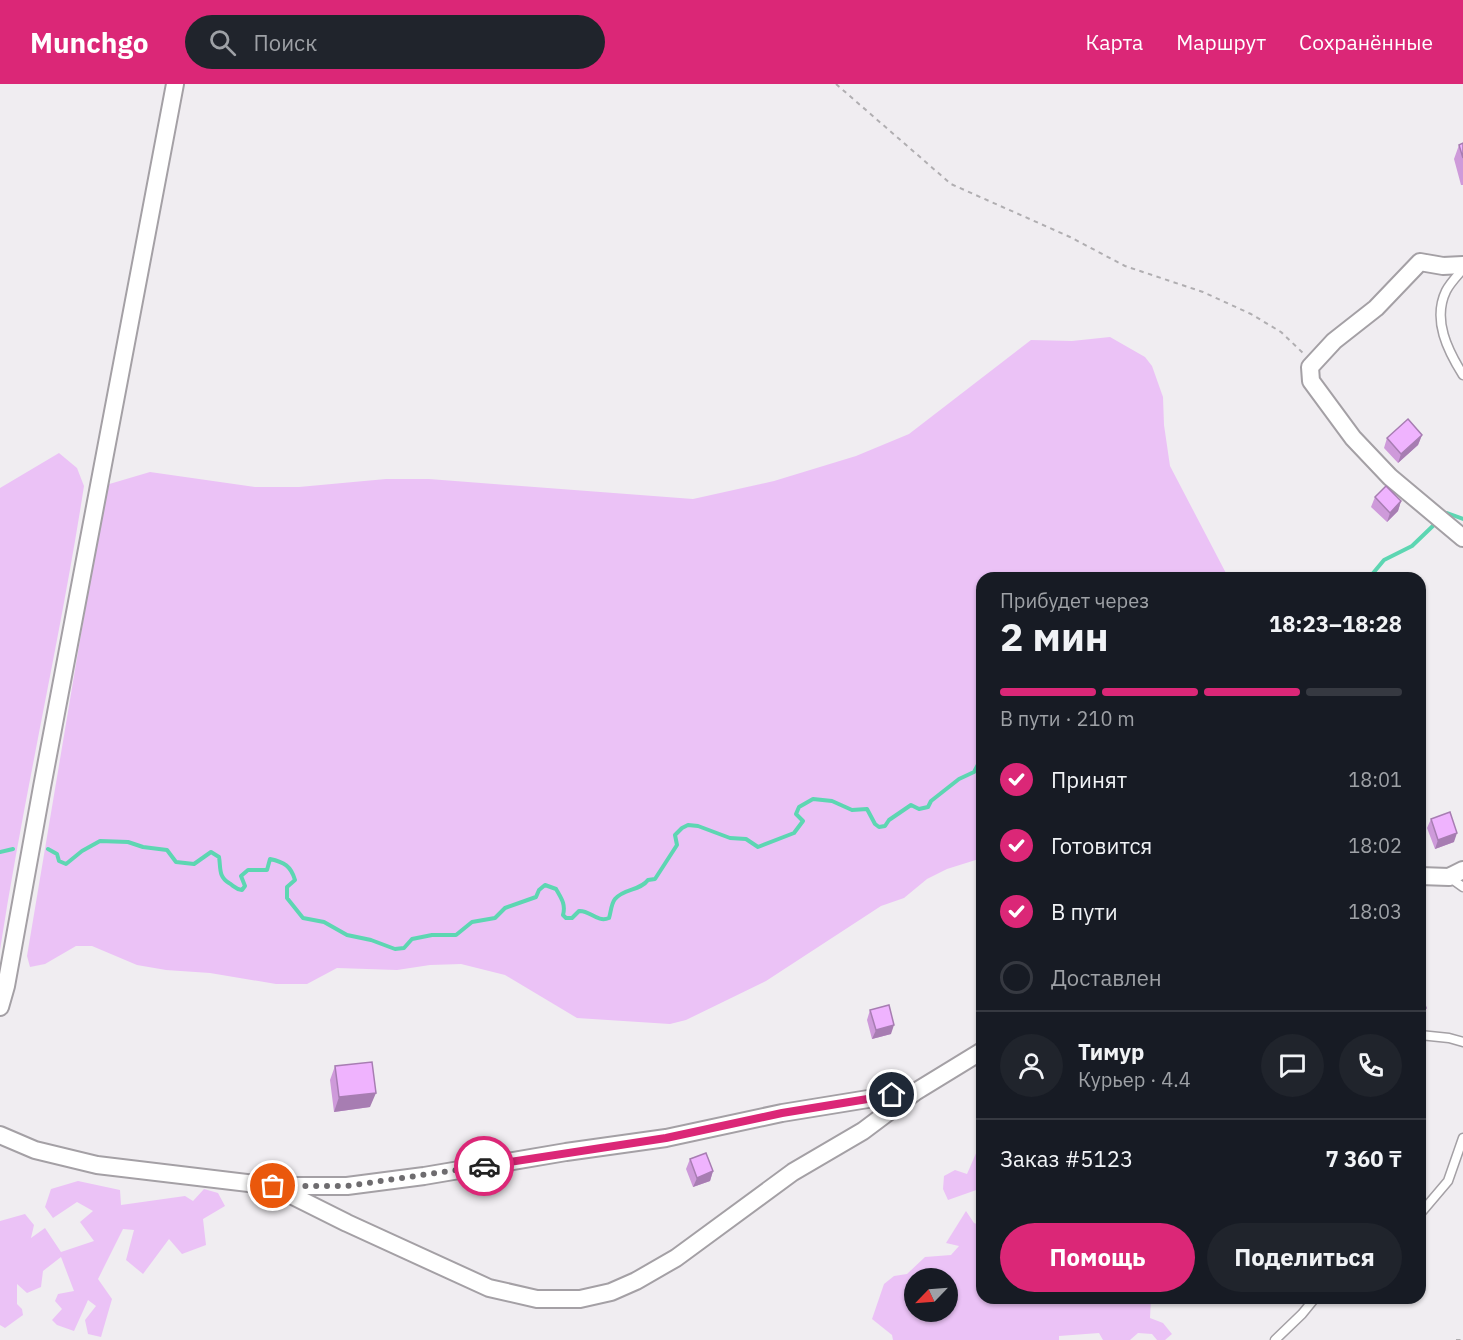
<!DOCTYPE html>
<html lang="ru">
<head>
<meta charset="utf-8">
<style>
	:root { --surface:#171b24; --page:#20242c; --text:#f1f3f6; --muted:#9ea1a6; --line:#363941; --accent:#db2777 }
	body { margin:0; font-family:"IBM Plex Sans",sans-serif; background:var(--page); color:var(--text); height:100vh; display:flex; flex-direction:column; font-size:22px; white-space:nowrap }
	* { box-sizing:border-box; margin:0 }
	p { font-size:20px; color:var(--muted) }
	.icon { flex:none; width:33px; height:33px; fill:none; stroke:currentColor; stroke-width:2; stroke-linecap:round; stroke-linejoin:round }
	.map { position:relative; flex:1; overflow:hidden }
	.side { position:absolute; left:976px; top:488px; width:450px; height:732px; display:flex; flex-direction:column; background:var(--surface); border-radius:18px; box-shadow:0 2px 4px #0004 }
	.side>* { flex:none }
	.needle { width:39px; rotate:245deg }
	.tools { position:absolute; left:904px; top:1184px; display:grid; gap:12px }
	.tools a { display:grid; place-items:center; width:54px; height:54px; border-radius:50%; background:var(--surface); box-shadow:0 2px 4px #0004; font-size:30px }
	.pin { position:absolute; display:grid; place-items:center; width:51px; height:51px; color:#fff; margin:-26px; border:3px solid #fff; border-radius:50%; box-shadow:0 2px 6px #0007 }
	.courier { position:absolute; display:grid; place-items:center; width:60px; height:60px; margin:-30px; border:4px solid #db2777; border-radius:50%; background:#fff; color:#222; box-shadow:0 2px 8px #0007 }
	.headline em { font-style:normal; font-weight:700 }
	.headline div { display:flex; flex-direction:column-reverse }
	.headline { display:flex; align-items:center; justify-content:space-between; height:102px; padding:0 24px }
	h1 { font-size:39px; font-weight:700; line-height:45px }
	.bar { display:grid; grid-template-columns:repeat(4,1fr); gap:9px 6px; align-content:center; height:72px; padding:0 24px }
	.bar i { height:8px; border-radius:4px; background:var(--line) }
	.bar .on { background:var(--accent) }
	.bar p { grid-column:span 4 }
	.line { display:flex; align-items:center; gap:15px; padding:0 24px; border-top:2px solid var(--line) }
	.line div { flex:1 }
	.round { display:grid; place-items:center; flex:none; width:63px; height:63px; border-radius:32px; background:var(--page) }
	ol { padding:0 24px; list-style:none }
	li { display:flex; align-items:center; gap:18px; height:66px }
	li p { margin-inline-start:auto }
	li .icon { padding:6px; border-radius:50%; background:var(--accent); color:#fff; stroke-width:4 }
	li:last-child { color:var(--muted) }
	li i { width:33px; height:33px; border:3px solid var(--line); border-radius:50% }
	.button { display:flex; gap:12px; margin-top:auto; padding:12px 24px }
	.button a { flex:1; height:69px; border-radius:36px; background:var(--accent); color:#fff; font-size:24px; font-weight:700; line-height:69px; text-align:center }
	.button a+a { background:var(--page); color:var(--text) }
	header { display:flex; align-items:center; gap:36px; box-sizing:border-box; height:84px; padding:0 30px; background:var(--accent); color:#fff }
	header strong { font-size:28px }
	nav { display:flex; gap:33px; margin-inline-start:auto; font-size:21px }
	.search { width:420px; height:54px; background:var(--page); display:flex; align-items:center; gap:15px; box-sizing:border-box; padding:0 21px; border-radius:33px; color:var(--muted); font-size:22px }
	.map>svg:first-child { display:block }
	.green { fill:#ebc2f6; fill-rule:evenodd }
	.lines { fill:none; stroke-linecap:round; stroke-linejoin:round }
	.stream { stroke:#5dd6b2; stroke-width:4 }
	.service-casing { stroke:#a4a0a5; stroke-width:11 }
	.minor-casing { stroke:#a4a0a5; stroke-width:20 }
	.path { stroke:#b0aeb1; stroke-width:2; stroke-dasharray:4.5 4.5; stroke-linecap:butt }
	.service { stroke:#fff; stroke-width:8 }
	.minor { stroke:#fff; stroke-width:16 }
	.wall { fill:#ce9ada }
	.shaded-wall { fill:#a77db2 }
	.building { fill:#efb3fe; stroke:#a77db2; stroke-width:1.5 }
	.done { stroke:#6e6c6f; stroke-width:6; stroke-dasharray:0 10.8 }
	.route { stroke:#db2777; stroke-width:8 }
</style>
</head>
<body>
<header>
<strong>Munchgo</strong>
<div class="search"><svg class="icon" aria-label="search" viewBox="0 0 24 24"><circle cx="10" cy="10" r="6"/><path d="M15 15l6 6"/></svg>Поиск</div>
<nav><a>Карта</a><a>Маршрут</a><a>Сохранённые</a></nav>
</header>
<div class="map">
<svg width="1463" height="1256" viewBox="0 0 1463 1256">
	<rect width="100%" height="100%" fill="#f0edf1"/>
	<path class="green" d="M 1110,253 L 1145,273 L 1152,282 L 1163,313 L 1164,341 L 1170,382 L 1228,493 L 982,494 L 982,774 L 947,785 L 927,795 L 904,814 L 881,822 L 766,897 L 686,936 L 670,940 L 577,934 L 505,891 L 461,880 L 430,881 L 397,886 L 337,884 L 307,900 L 276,900 L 210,889 L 166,886 L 137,881 L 92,862 L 76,862 L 45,880 L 30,883 L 27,872 L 106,401 L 150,388 L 255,403 L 299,403 L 386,395 L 429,395 L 693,415 L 774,397 L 856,372 L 909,350 L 1031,256 L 1072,257 Z
		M 59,369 L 77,384 L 84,402 C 60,557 24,710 0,866 L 0,404 Z
		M 977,1067 L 982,1072 L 982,1104 L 948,1116 L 943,1105 L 944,1092 L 955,1086 L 967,1090 Z
		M 78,1097 L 120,1106 L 121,1121 L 185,1112 L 193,1117 L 204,1105 L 218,1109 L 225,1122 L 203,1135 L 206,1161 L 182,1170 L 169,1155 L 143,1190 L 126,1176 L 134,1146 L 123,1145 L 98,1195 L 112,1215 L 101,1253 L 88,1250 L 85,1236 L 96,1222 L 88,1216 L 74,1247 L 57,1241 L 52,1236 L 62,1225 L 55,1217 L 58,1210 L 74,1207 L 61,1173 L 43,1187 L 41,1203 L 27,1209 L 17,1200 L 17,1220 L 22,1225 L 23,1231 L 5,1244 L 0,1241 L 0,1137 L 25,1130 L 34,1141 L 31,1154 L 45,1144 L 61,1168 L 94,1157 L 80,1138 L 93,1127 L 77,1118 L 53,1134 L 45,1123 L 51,1105 Z
		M 966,1127 L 974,1139 L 982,1142 L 982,1214 L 1151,1214 L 1150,1234 L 1163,1239 L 1172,1250 L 1165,1256 L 1157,1256 L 1152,1250 L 1138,1249 L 1130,1256 L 1103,1256 L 1099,1249 L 1059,1252 L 1059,1256 L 893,1256 L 892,1251 L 872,1235 L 884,1200 L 894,1192 L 907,1190 L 925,1173 L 951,1171 L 959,1162 L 946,1159 ZM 915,1194 L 948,1194 L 948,1227 L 915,1227 Z"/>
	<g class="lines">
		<path class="stream" d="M 1443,433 L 1447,429 L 1463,435
			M 1369,494 L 1384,476 L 1412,462 L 1437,438
			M 48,765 L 57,770 L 59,777 L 66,780 L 82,767 L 100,757 L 128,758 L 143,763 L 167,766 L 176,778 L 194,780 L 211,768 L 219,773 C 221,784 218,792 229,799 C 234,802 235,805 242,806 L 245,802 L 241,792 L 248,786 L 267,786 L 270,775 C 284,778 291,782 295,796 L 287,803 L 287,814 L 303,834 L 324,838 L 347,851 L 371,856 L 395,865 L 404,864 L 412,855 L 432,851 L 456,851 L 472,838 L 495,834 L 505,824 L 536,813 L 539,806 L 545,801 L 556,805 C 561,814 566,820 563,831 L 566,834 L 572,834 L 579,827 C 590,826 597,839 609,834 C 611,828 611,820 615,815 C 624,804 640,807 648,796 L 655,795 L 677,761 L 675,751 L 682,744 L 688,741 L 698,742 L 730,754 L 746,755 L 758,763 L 794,749 L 803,737 L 796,730 L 799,723 L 813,715 L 832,717 L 852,726 L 867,725 L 875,740 L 879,743 L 885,742 L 889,736 L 911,721 L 919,725 L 928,723 L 931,717 L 959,695 L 974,688 L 982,673
			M 0,768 L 13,765"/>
		<defs>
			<path id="service" d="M 1463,185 C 1457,192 1450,199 1446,207 C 1432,236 1448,267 1463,291
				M 1449,793 L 1463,803
				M 1420,951 L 1449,954 L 1463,958
				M 1420,1130 L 1448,1097 L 1463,1054
				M 1275,1256 L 1302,1230 L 1315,1214"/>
			<path id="minor" d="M 1463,181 L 1443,182 L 1420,178 L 1376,224 L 1334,257 L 1310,283 L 1311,297 L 1353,354 L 1390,393 L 1463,454
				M 1420,792 L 1449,793 L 1463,786
				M 0,923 L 6,902 L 42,703 L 175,0
				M 0,1051 L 35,1066 L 97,1081 L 273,1102 L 347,1139 L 489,1204 L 537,1215 L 580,1215 L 611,1208 L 636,1197 L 676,1174 L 793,1088 L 863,1047 L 915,1008 L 982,967
				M 278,1102 L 347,1102 L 424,1092 L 566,1068 L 666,1054 L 782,1029 L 911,1008"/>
		</defs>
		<use href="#service" class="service-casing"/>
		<use href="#minor" class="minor-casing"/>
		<path class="path" d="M 836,0 L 951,100 L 1070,153 L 1125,182 L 1203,208 L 1251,230 L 1281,248 L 1303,269
			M 1456,1256 L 1463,1256"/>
		<use href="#service" class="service"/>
		<use href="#minor" class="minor"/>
	</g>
	<path class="wall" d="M 1463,59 L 1463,101 L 1461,101 L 1454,75 L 1459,61 Z
		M 1422,351 L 1418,361 L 1398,379 L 1384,364 L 1387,354 Z
		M 1375,413 L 1401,417 L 1398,427 L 1387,438 L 1371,423 Z
		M 1431,735 L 1454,758 L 1435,765 L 1427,744 Z
		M 870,926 L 891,950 L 872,955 L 867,936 Z
		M 335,982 L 370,1023 L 334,1028 L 330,996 Z
		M 690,1075 L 713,1087 L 710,1097 L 693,1103 L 686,1085 Z"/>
	<path class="shaded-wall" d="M 1422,351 L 1418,361 L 1398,379 L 1401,370 Z
		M 1401,417 L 1398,427 L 1387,438 L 1390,429 Z
		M 1457,749 L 1454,758 L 1435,765 L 1438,756 Z
		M 1426,924 L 1422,934 L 1420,934 L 1420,926 Z
		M 894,941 L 891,950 L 872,955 L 876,946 Z
		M 376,1009 L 370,1023 L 334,1028 L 339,1013 Z
		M 713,1087 L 710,1097 L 693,1103 L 697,1094 Z"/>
	<path class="building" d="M 1463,59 L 1463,74 L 1459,61 Z
		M 1408,335 L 1422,351 L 1401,370 L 1387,354 Z
		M 1386,402 L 1401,417 L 1390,429 L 1375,413 Z
		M 1450,728 L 1457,749 L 1438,756 L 1431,735 Z
		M 1420,905 L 1426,924 L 1420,926 Z
		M 889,921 L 894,941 L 876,946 L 870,926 Z
		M 372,978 L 376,1009 L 339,1013 L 335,982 Z
		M 706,1069 L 713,1087 L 697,1094 L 690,1075 Z"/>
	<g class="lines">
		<path class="done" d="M 273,1102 L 347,1102 L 484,1082"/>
		<path class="route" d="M 484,1082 L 666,1054 L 782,1029 L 892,1011"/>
	</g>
</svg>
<div class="tools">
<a><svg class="needle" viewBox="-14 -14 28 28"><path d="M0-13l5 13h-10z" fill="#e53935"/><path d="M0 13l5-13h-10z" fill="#9ea1a6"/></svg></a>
</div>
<div class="pin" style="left:273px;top:1102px;background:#ea580c"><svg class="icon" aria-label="bag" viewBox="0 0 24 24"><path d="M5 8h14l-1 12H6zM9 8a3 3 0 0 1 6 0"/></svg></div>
<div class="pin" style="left:892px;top:1011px;background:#1f2937"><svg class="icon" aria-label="home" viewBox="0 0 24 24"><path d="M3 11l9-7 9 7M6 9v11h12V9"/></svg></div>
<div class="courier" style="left:484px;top:1082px"><svg class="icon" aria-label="car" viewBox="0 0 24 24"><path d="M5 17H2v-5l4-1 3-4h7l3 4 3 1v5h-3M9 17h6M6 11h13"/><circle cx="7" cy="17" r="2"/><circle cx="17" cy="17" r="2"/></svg></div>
<section class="side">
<div class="headline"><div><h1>2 мин</h1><p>Прибудет через</p></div><em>18:23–18:28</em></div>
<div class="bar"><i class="on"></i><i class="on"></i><i class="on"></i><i></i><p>В пути · 210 m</p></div>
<ol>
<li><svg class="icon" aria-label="check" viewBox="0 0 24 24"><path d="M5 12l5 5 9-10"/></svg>Принят<p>18:01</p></li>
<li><svg class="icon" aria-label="check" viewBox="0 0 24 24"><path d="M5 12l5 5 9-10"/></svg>Готовится<p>18:02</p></li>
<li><svg class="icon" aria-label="check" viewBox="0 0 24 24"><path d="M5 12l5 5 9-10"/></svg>В пути<p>18:03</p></li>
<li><i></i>Доставлен</li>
</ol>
<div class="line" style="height:108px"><a class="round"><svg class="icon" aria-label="person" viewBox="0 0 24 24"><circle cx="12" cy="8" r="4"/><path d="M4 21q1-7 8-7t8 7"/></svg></a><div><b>Тимур</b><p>Курьер · 4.4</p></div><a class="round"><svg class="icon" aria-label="chat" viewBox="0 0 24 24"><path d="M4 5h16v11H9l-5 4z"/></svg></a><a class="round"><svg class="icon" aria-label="phone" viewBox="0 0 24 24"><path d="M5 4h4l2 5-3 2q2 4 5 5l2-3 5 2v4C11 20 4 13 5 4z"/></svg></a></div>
<div class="line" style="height:78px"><div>Заказ #5123</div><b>7 360 ₸</b></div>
<div class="button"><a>Помощь</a><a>Поделиться</a></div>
</section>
</div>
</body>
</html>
